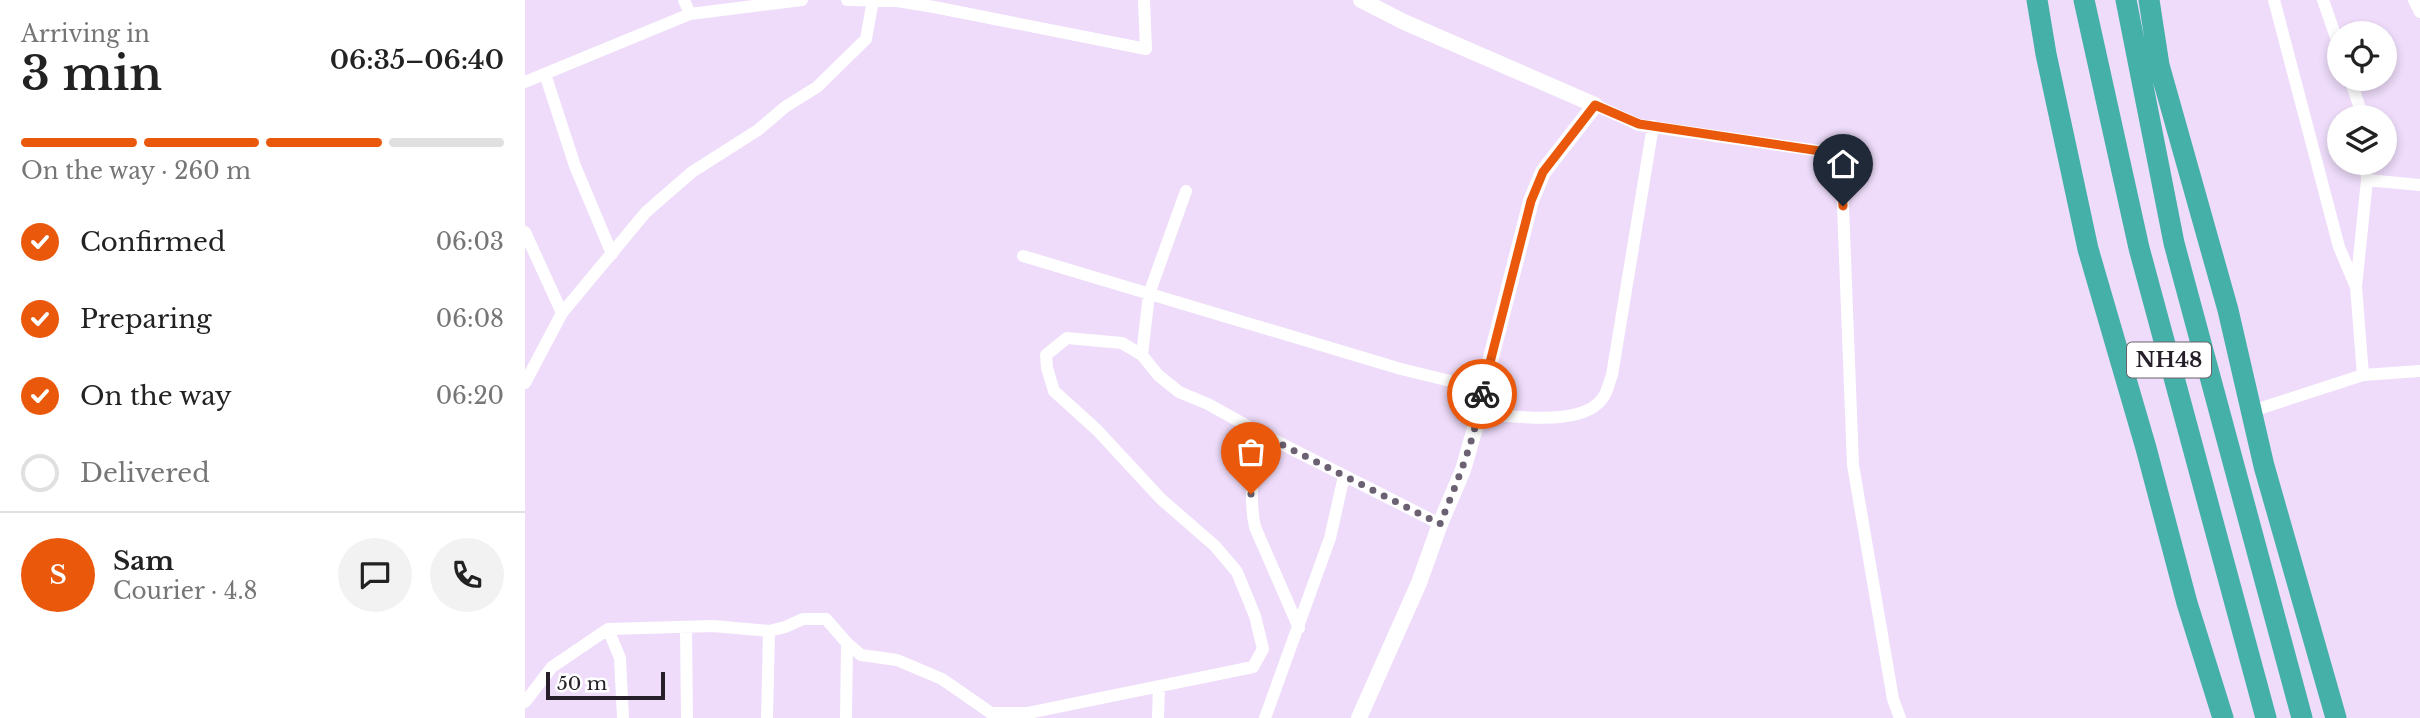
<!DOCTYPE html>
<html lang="en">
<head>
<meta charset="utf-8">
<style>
	:root { --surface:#fff; --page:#f2f2f2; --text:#222; --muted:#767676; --line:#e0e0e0; --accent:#ea580c }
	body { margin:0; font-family:"Libre Baskerville",serif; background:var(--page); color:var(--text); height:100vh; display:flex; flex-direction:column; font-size:26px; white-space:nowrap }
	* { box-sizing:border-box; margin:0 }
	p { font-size:23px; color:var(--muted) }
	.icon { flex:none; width:38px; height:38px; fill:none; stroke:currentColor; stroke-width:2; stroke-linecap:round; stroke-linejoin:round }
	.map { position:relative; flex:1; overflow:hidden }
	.drawer { display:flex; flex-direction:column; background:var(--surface); width:525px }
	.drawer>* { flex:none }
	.fabs { position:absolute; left:1802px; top:21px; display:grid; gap:14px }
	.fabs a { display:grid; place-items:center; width:70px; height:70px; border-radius:50%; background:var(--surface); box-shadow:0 4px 10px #0003; font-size:35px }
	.scale { position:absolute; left:21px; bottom:18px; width:119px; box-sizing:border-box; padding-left:7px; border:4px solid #261f2a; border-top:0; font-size:19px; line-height:24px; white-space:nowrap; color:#261f2a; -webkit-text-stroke:5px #fff; paint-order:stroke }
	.pin { position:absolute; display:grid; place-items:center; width:60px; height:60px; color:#fff; margin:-72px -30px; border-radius:50% 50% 50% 0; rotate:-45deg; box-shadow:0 0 7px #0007 }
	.pin .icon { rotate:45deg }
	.courier { position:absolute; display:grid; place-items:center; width:70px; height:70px; margin:-35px; border:5px solid #ea580c; border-radius:50%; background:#fff; color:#222; box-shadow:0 2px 9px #0007 }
	.summary em { font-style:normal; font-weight:600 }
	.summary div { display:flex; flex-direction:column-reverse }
	.summary { display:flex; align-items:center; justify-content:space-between; height:119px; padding:0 21px }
	h1 { font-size:46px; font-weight:600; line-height:52px }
	.bar { display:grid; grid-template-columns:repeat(4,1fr); gap:10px 7px; align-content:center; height:84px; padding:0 21px }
	.bar i { height:9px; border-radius:5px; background:var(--line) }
	.bar .on { background:var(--accent) }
	.bar p { grid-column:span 4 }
	.line { display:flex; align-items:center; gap:18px; padding:0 21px; border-top:2px solid var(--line) }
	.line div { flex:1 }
	.round { display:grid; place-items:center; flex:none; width:74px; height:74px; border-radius:37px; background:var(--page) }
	ol { padding:0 21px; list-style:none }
	li { display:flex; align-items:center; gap:21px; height:77px }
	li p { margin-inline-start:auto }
	li .icon { padding:7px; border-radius:50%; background:var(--accent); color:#fff; stroke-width:4 }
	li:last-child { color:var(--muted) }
	li i { width:38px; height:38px; border:4px solid var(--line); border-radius:50% }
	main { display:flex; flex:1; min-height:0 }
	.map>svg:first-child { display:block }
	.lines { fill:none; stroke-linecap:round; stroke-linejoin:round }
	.minor { stroke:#fff; stroke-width:12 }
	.tertiary { stroke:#fff; stroke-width:16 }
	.trunk { stroke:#44b0a8; stroke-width:21 }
	.done { stroke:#6c6173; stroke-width:7; stroke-dasharray:0 12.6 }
	.route { stroke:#ea580c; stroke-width:9 }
	.labels { text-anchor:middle; stroke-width:5; stroke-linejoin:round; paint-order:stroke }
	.shield { fill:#fff; stroke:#67626a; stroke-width:2 }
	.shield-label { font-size:21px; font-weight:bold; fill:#261f2a }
</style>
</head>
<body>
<main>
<section class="drawer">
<div class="summary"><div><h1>3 min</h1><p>Arriving in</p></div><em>06:35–06:40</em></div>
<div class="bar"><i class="on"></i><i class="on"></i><i class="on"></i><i></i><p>On the way · 260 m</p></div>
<ol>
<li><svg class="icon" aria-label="check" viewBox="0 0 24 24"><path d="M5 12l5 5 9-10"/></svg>Confirmed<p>06:03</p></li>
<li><svg class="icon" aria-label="check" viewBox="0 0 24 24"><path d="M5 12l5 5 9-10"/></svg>Preparing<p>06:08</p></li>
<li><svg class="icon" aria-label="check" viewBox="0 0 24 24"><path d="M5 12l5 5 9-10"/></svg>On the way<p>06:20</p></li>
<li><i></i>Delivered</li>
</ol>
<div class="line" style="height:126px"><b class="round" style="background:var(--accent);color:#fff">S</b><div><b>Sam</b><p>Courier · 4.8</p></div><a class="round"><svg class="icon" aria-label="chat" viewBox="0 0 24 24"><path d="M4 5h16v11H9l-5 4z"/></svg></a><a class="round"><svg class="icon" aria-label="phone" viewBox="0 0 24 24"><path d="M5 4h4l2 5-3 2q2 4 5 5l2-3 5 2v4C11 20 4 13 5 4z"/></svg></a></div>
</section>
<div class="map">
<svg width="1895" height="718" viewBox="0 0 1895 718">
	<rect width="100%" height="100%" fill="#eedcfa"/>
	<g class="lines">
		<path class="minor" d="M 159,0 L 165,14
			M 322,0 L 372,1 L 409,7 L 621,49 L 619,0
			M 1749,0 L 1814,247 L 1831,287
			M 1798,0 L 1815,49
			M 1889,0 L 1895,12
			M 20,74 L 50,166 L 87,254
			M 1825,79 L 1838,117
			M 0,82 L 165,14 L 277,0
			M 1070,105 L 1114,125 L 1316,154 L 1328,465 L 1368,699 L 1375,718
			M 1842,180 L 1895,185
			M 0,232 L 37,313
			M 498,256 L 876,369 L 958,389
			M 617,355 L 624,294 L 661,191
			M 1838,375 L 1831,287 L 1842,180 L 1841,163
			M 0,383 L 37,313 L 121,212 L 167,172 L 233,130 L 260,107 L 292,87 L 341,39 L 348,0
			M 1727,411 L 1838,375 L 1895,371
			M 954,414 C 986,415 1060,429 1079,396 C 1083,390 1084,382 1087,375 L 1128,126
			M 735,433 C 729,464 723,495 730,527 L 774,628
			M 161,627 L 162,718
			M 83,629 L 95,658 L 98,718
			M 0,702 L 27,667 L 83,629 L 188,626 L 244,631 L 260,627 L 278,619 L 301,619 L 322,643 L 336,655 L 372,660 L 417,679 L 466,713 L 503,713 L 728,667 L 738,649 L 730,616 L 712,572 L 690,546 L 636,499 L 572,430 L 529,391 L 522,368 L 521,355 L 542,338 L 597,343 L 617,355 L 633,375 L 654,392 L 683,404 L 735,433 L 915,524
			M 242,718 L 244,631
			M 321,718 L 322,643
			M 633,718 L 634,688
			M 740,718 L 805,538 L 819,476"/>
		<path class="tertiary" d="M 834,718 L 894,583 L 915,524 L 938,470 L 954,414 L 958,389 L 1006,201 L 1018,172 L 1070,105 L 879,22 L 836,0"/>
		<path class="trunk" d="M 1512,0 L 1521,54 L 1563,249 L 1621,448 L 1662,603 L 1698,718
			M 1559,0 L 1614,248 L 1741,718
			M 1601,0 L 1649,243 L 1777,718
			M 1624,0 L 1634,65 L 1703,310 L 1739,466 L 1811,718"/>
	</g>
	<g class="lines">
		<path class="done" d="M 726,494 L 734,433 L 915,524 C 932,482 950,440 957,394"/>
		<path class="route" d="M 957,394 L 1006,201 L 1018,172 L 1070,105 L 1114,124 L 1315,154 L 1318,206"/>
	</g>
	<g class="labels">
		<rect class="shield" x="1602" y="342.5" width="84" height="35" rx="5"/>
		<g class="shield-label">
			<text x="1644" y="367">NH48</text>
		</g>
	</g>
</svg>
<div class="fabs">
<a><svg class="icon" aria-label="locate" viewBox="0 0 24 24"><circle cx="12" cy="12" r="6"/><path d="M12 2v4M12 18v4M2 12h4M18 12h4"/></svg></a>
<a><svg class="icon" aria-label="layers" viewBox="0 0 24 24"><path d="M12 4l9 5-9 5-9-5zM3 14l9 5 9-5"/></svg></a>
</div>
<div class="scale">50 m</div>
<div class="pin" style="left:726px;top:494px;background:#ea580c"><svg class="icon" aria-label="bag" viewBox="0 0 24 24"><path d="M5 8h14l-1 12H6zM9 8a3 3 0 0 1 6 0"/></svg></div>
<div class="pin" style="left:1318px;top:206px;background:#1f2937"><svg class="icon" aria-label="home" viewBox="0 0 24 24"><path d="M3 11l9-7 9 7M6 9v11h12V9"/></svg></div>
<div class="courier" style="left:957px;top:394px"><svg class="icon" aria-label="bike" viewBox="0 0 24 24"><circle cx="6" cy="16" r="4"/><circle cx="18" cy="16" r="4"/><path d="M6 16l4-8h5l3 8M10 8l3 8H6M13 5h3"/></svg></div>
</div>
</main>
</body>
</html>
